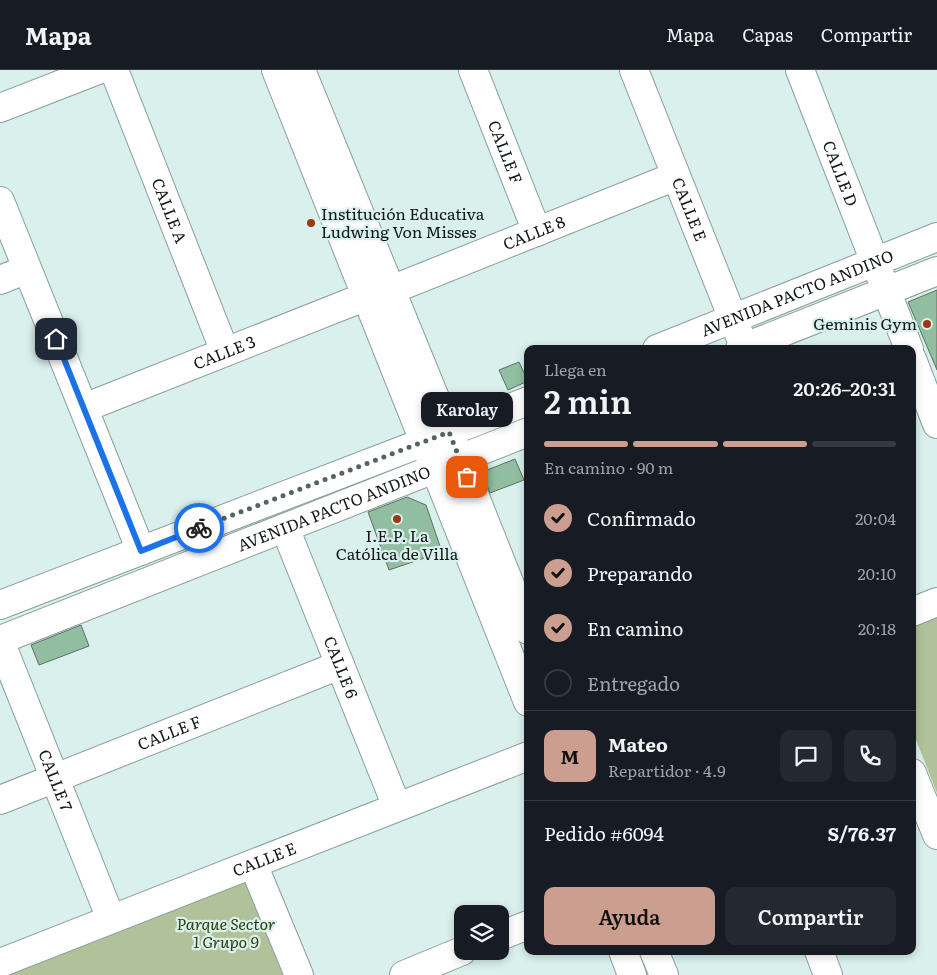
<!DOCTYPE html>
<html lang="es">
<head>
<meta charset="utf-8">
<style>
	:root { --surface:#171b24; --page:#242831; --text:#f1f3f6; --muted:#9ea1a6; --line:#363941; --accent:#cc9e90 }
	body { margin:0; font-family:Literata,serif; background:var(--page); color:var(--text); height:100vh; display:flex; flex-direction:column; font-size:19px; white-space:nowrap }
	* { box-sizing:border-box; margin:0 }
	p { font-size:16px; color:var(--muted) }
	.icon { flex:none; width:28px; height:28px; fill:none; stroke:currentColor; stroke-width:2; stroke-linecap:round; stroke-linejoin:round }
	.map { position:relative; flex:1; overflow:hidden }
	.panel { position:absolute; left:524px; top:275px; width:392px; height:610px; display:flex; flex-direction:column; background:var(--surface); border-radius:10px; box-shadow:0 2px 8px #0003 }
	.panel>* { flex:none }
	.controls { position:absolute; left:454px; top:835px; display:grid; gap:10px }
	.controls a { display:grid; place-items:center; width:55px; height:55px; border-radius:10px; background:var(--surface); box-shadow:0 2px 8px #0003; font-size:25px }
	.pin { position:absolute; display:grid; place-items:center; width:42px; height:42px; color:#fff; margin:-21px; border-radius:10px; box-shadow:0 2px 8px #0006 }
	.courier { position:absolute; display:grid; place-items:center; width:50px; height:50px; margin:-25px; border:4px solid #1a73e8; border-radius:50%; background:#fff; color:#222; box-shadow:0 1px 6px #0007 }
	.bubble { position:absolute; height:35px; border-radius:10px; background:var(--surface); box-shadow:0 2px 8px #0003; font-size:16px; font-weight:600; line-height:35px; text-align:center }
	.overview em { font-style:normal; font-weight:600 }
	.overview div { display:flex; flex-direction:column-reverse }
	.overview { display:flex; align-items:center; justify-content:space-between; height:85px; padding:0 20px }
	h1 { font-size:32px; font-weight:600; line-height:38px }
	.bar { display:grid; grid-template-columns:repeat(4,1fr); gap:8px 5px; align-content:center; height:60px; padding:0 20px }
	.bar i { height:6px; border-radius:4px; background:var(--line) }
	.bar .selected { background:var(--accent) }
	.bar p { grid-column:span 4 }
	.line { display:flex; align-items:center; gap:12px; padding:0 20px; border-top:1px solid var(--line) }
	.line div { flex:1 }
	.round { display:grid; place-items:center; flex:none; width:52px; height:52px; border-radius:10px; background:var(--page) }
	ol { padding:0 20px; list-style:none }
	li { display:flex; align-items:center; gap:15px; height:55px }
	li p { margin-inline-start:auto }
	li .icon { padding:5px; border-radius:50%; background:var(--accent); color:#111; stroke-width:4 }
	li:last-child { color:var(--muted) }
	li i { width:28px; height:28px; border:2px solid var(--line); border-radius:50% }
	.cta { display:flex; gap:10px; margin-top:auto; padding:10px 20px }
	.cta a { flex:1; height:58px; border-radius:10px; background:var(--accent); color:#111; font-size:20px; font-weight:600; line-height:58px; text-align:center }
	.cta a+a { background:var(--page); color:var(--text) }
	header { display:flex; align-items:center; gap:30px; box-sizing:border-box; height:70px; padding:0 25px; background:var(--surface); border-bottom:1px solid var(--line) }
	header strong { font-size:24px }
	nav { display:flex; gap:28px; margin-inline-start:auto; font-size:18px }
	.map>svg:first-child { display:block }
	.green { fill:#b1c29a }
	.building { fill:#91bea0; stroke:#606f64 }
	.lines { fill:none; stroke-linecap:round; stroke-linejoin:round }
	.minor-casing { stroke:#899e9b; stroke-width:30 }
	.minor { stroke:#fff; stroke-width:28 }
	.done { stroke:#566361; stroke-width:5; stroke-dasharray:0 9 }
	.route { stroke:#1a73e8; stroke-width:6 }
	.poi-dot { fill:#9e3713; stroke:#d9f0ec; stroke-width:2 }
	.labels { text-anchor:middle; stroke-width:4.5; stroke-linejoin:round; paint-order:stroke }
	.street-label { font-size:16px; fill:#101716; stroke:#d9f0ec }
	.poi-label { font-size:16px; fill:#101716; stroke:#d9f0ec; text-anchor:start }
	.park-label { font-size:16px; font-style:italic; fill:#2d3e0c; stroke:#d9f0ec }
</style>
</head>
<body>
<header>
<strong>Mapa</strong>
<nav><a>Mapa</a><a>Capas</a><a>Compartir</a></nav>
</header>
<div class="map">
<svg width="937" height="905" viewBox="0 0 937 905">
	<rect width="100%" height="100%" fill="#d9f0ec"/>
	<path class="green" d="M 937,545 L 937,723 L 913,662 L 913,554 Z
		M 251,808 L 291,905 L 8,905 Z"/>
	<path class="building" d="M 937,220 L 937,300 L 908,232 Z
		M 519,292 L 528,311 L 508,320 L 499,300 Z
		M 515,389 L 524,410 L 490,423 L 482,402 Z
		M 407,427 L 426,435 L 442,482 L 389,500 L 368,442 Z
		M 81,555 L 89,576 L 39,595 L 31,575 Z"/>
	<g class="lines">
		<defs>
			<g id="minor">
				<path id="s1" d="M 114,0 L 225,282"/>
				<path d="M 276,0 L 528,632"/>
				<path d="M 301,0 L 460,389 L 528,560"/>
				<path id="s2" d="M 473,0 L 537,162"/>
				<path id="s3" d="M 634,0 L 745,279"/>
				<path id="s4" d="M 800,0 L 909,279"/>
				<path d="M 0,38 L 98,0"/>
				<path d="M 0,131 L 141,481"/>
				<path d="M 0,210 L 27,199"/>
				<path id="s5" d="M 391,220 L 676,106"/>
				<path id="s6" d="M 657,279 L 937,167"/>
				<path d="M 740,279 L 937,201"/>
				<path d="M 912,289 L 937,354"/>
				<path id="s7" d="M 84,338 L 367,226"/>
				<path id="s8" d="M 285,458 L 397,737"/>
				<path d="M 0,535 L 424,372 L 528,331"/>
				<path d="M 912,542 L 937,532"/>
				<path id="s9" d="M 0,570 L 528,362"/>
				<path id="s10" d="M 0,571 L 111,849"/>
				<path d="M 912,703 L 937,765"/>
				<path id="s11" d="M 0,730 L 340,595"/>
				<path d="M 253,794 L 299,905"/>
				<path d="M 500,866 L 528,855"/>
				<path d="M 623,881 L 632,905"/>
				<path d="M 654,881 L 664,905"/>
				<path d="M 819,881 L 828,905"/>
				<path id="s12" d="M 0,893 L 528,686"/>
				<path d="M 404,905 L 462,881"/>
			</g>
		</defs>
		<use href="#minor" class="minor-casing"/>
		<use href="#minor" class="minor"/>
	</g>
	<g class="lines">
		<path class="done" d="M 199,458 L 449,362 L 467,407"/>
		<path class="route" d="M 56,269 L 141,481 L 199,458"/>
	</g>
	<g class="poi-dot">
		<circle cx="311" cy="153" r="5"/>
		<circle cx="927" cy="254" r="5"/>
		<circle cx="397" cy="449" r="5"/>
	</g>
	<g class="labels">
		<g class="street-label">
			<text dy="6" stroke="none"><textPath href="#s2" startOffset="88">CALLE F</textPath></text>
			<text dy="6" stroke="none"><textPath href="#s4" startOffset="111">CALLE D</textPath></text>
			<text dy="6" stroke="none"><textPath href="#s3" startOffset="150">CALLE E</textPath></text>
			<text dy="6" stroke="none"><textPath href="#s1" startOffset="151">CALLE A</textPath></text>
			<text dy="6" stroke="none"><textPath href="#s5" startOffset="154">CALLE 8</textPath></text>
			<text dy="6" stroke="none"><textPath href="#s6" startOffset="151">AVENIDA PACTO ANDINO</textPath></text>
			<text dy="6" stroke="none"><textPath href="#s7" startOffset="151">CALLE 3</textPath></text>
			<text dy="6" stroke="none"><textPath href="#s9" startOffset="359">AVENIDA PACTO ANDINO</textPath></text>
			<text dy="6" stroke="none"><textPath href="#s8" startOffset="150">CALLE 6</textPath></text>
			<text dy="6" stroke="none"><textPath href="#s11" startOffset="182">CALLE F</textPath></text>
			<text dy="6" stroke="none"><textPath href="#s10" startOffset="150">CALLE 7</textPath></text>
			<text dy="6" stroke="none"><textPath href="#s12" startOffset="284">CALLE E</textPath></text>
		</g>
		<g class="poi-label">
			<text x="321" y="150">Institución Educativa<tspan x="321" dy="18">Ludwing Von Misses</tspan></text>
			<text x="917" y="260" text-anchor="end">Geminis Gym</text>
			<text x="397" y="472" text-anchor="middle">I.E.P. La<tspan x="397" dy="18">Católica de Villa</tspan></text>
		</g>
		<g class="park-label">
			<text x="226" y="860">Parque Sector<tspan x="226" dy="18">1 Grupo 9</tspan></text>
		</g>
	</g>
</svg>
<div class="controls">
<a><svg class="icon" aria-label="layers" viewBox="0 0 24 24"><path d="M12 4l9 5-9 5-9-5zM3 14l9 5 9-5"/></svg></a>
</div>
<div class="pin" style="left:467px;top:407px;background:#ea580c"><svg class="icon" aria-label="bag" viewBox="0 0 24 24"><path d="M5 8h14l-1 12H6zM9 8a3 3 0 0 1 6 0"/></svg></div>
<div class="pin" style="left:56px;top:269px;background:#1f2937"><svg class="icon" aria-label="home" viewBox="0 0 24 24"><path d="M3 11l9-7 9 7M6 9v11h12V9"/></svg></div>
<div class="courier" style="left:199px;top:458px"><svg class="icon" aria-label="bike" viewBox="0 0 24 24"><circle cx="6" cy="16" r="4"/><circle cx="18" cy="16" r="4"/><path d="M6 16l4-8h5l3 8M10 8l3 8H6M13 5h3"/></svg></div>
<div class="bubble" style="left:421px;top:322px;width:92px">Karolay</div>
<section class="panel">
<div class="overview"><div><h1>2 min</h1><p>Llega en</p></div><em>20:26–20:31</em></div>
<div class="bar"><i class="selected"></i><i class="selected"></i><i class="selected"></i><i></i><p>En camino · 90 m</p></div>
<ol>
<li><svg class="icon" aria-label="check" viewBox="0 0 24 24"><path d="M5 12l5 5 9-10"/></svg>Confirmado<p>20:04</p></li>
<li><svg class="icon" aria-label="check" viewBox="0 0 24 24"><path d="M5 12l5 5 9-10"/></svg>Preparando<p>20:10</p></li>
<li><svg class="icon" aria-label="check" viewBox="0 0 24 24"><path d="M5 12l5 5 9-10"/></svg>En camino<p>20:18</p></li>
<li><i></i>Entregado</li>
</ol>
<div class="line" style="height:90px"><b class="round" style="background:var(--accent);color:#111">M</b><div><b>Mateo</b><p>Repartidor · 4.9</p></div><a class="round"><svg class="icon" aria-label="chat" viewBox="0 0 24 24"><path d="M4 5h16v11H9l-5 4z"/></svg></a><a class="round"><svg class="icon" aria-label="phone" viewBox="0 0 24 24"><path d="M5 4h4l2 5-3 2q2 4 5 5l2-3 5 2v4C11 20 4 13 5 4z"/></svg></a></div>
<div class="line" style="height:65px"><div>Pedido #6094</div><b>S/76.37</b></div>
<div class="cta"><a>Ayuda</a><a>Compartir</a></div>
</section>
</div>
</body>
</html>
